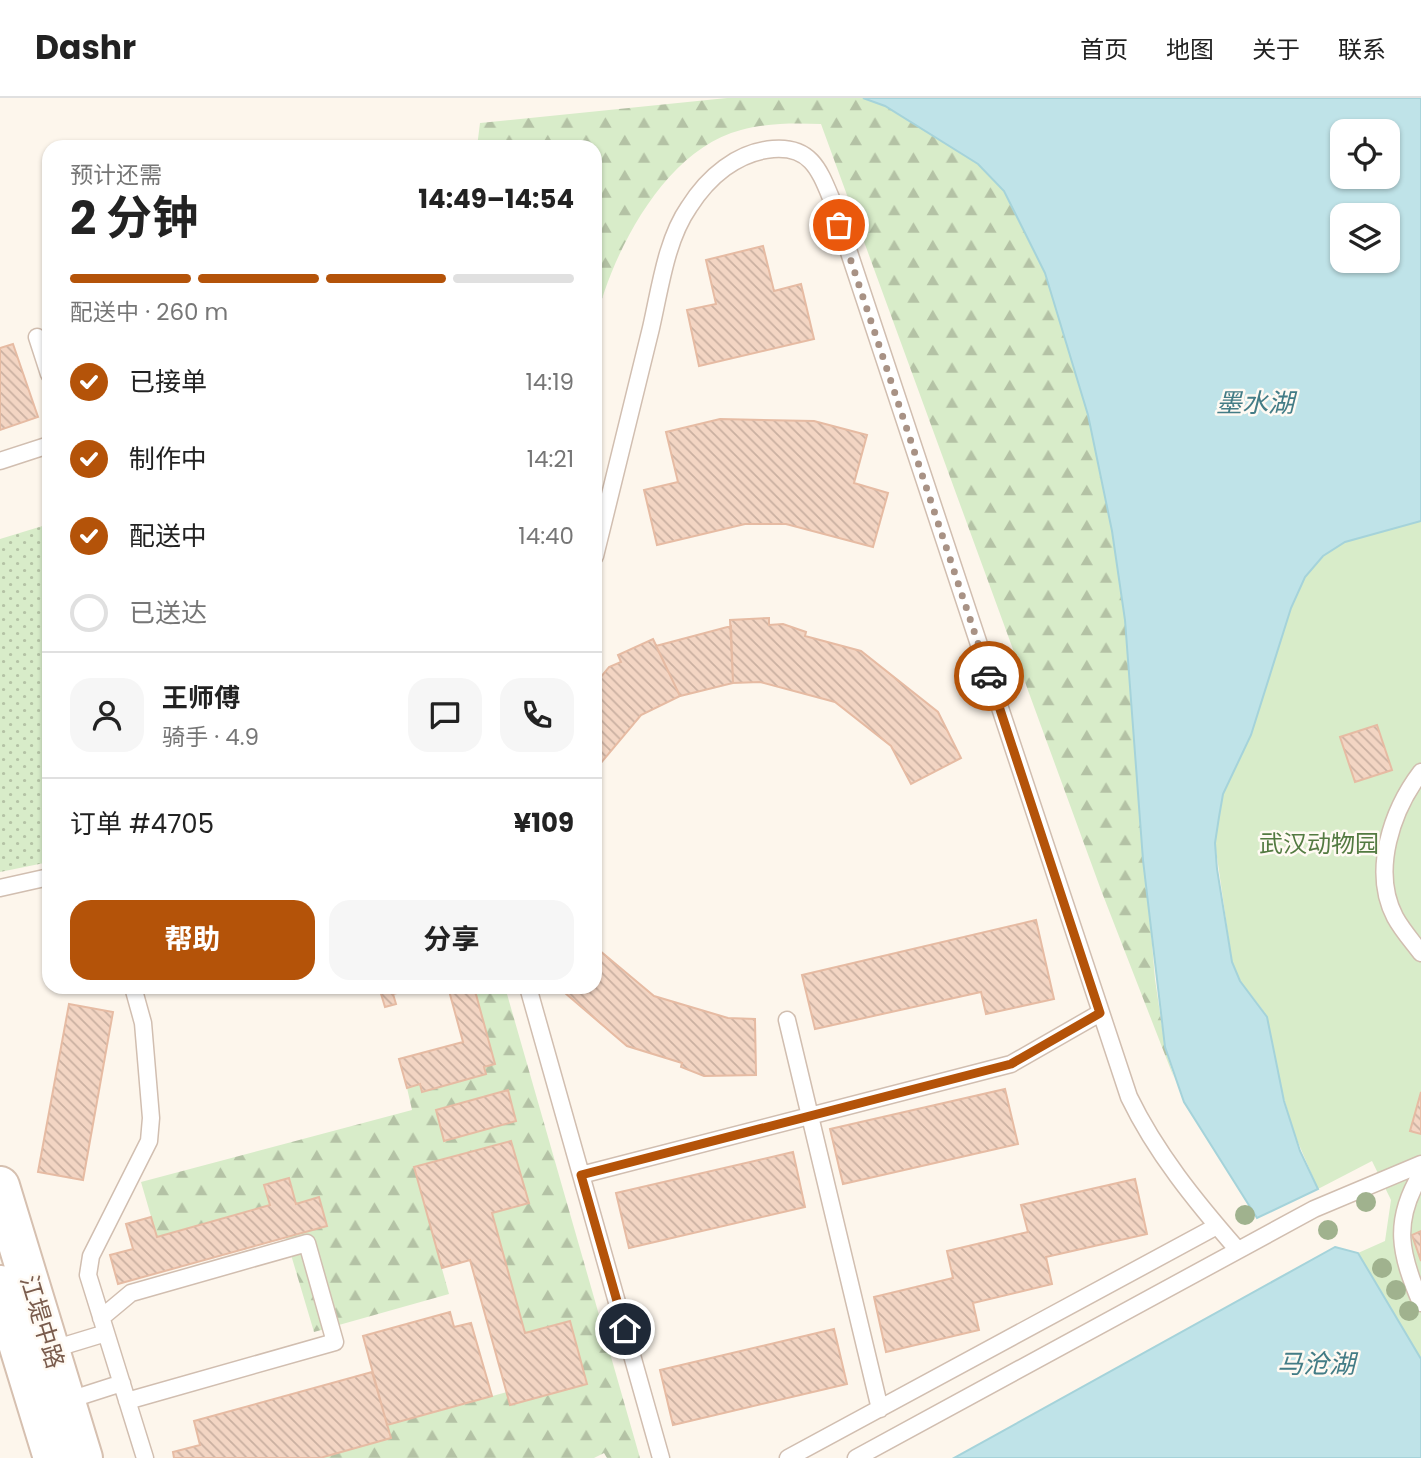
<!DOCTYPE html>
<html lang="zh">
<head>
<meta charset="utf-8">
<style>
	:root { --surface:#fff; --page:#f6f6f6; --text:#222; --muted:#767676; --line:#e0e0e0; --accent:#b45309 }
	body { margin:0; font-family:Poppins,"Noto Sans SC",sans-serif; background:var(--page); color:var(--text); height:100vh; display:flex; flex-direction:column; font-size:26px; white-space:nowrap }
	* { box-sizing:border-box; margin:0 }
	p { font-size:23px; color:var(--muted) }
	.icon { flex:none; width:38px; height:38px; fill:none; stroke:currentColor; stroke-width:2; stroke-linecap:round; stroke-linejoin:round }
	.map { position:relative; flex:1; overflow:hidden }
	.drawer { position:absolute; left:42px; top:42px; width:560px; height:854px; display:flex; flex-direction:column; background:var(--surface); border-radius:21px; box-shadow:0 2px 5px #0004 }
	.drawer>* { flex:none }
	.tools { position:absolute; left:1330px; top:21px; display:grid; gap:14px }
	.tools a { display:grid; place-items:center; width:70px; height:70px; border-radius:14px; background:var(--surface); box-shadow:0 2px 5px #0004; font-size:35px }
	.pin { position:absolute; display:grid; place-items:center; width:60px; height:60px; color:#fff; margin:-30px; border:4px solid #fff; border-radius:50%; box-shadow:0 2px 7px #0007 }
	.courier { position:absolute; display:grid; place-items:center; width:70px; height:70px; margin:-35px; border:5px solid #b45309; border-radius:50%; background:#fff; color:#222; box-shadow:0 2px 9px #0007 }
	.overview em { font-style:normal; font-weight:700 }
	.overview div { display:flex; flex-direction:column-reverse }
	.overview { display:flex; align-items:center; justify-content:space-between; height:119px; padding:0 28px }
	h1 { font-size:46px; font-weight:700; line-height:52px }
	.bar { display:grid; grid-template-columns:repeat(4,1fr); gap:10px 7px; align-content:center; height:84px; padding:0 28px }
	.bar i { height:9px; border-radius:5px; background:var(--line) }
	.bar .selected { background:var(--accent) }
	.bar p { grid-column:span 4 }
	.line { display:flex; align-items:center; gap:18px; padding:0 28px; border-top:2px solid var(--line) }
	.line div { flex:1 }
	.round { display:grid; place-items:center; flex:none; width:74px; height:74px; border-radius:21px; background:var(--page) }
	ol { padding:0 28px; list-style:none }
	li { display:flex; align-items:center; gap:21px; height:77px }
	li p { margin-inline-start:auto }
	li .icon { padding:7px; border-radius:50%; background:var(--accent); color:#fff; stroke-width:4 }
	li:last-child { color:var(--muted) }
	li i { width:38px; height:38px; border:4px solid var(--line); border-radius:50% }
	.primary-button { display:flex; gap:14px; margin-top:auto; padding:14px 28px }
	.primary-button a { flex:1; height:80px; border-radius:21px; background:var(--accent); color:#fff; font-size:28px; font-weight:700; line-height:80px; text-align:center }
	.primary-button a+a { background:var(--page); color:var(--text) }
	header { display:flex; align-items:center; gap:42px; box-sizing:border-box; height:98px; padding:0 35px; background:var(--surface); border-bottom:2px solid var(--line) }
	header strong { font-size:33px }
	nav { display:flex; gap:38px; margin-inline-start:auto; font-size:24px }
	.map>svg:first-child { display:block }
	.grass { fill:url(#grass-dots) }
	.forest { fill:url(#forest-firs) }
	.park { fill:#d8ecc9; fill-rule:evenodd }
	.water { fill:#bfe3e8; stroke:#a5d3da; stroke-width:2; fill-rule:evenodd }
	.building { fill:url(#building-back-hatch); stroke:#e6bba3; stroke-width:2 }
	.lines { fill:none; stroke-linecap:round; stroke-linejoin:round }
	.service-casing { stroke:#d1beb0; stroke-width:19 }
	.secondary-casing { stroke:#d6c0b0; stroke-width:42 }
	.service { stroke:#fff; stroke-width:16 }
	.secondary { stroke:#fff; stroke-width:38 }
	.tree { fill:#a0b28e }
	.done { stroke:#a89285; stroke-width:7; stroke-dasharray:0 12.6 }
	.route { stroke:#b45309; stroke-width:9 }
	.labels { text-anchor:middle; stroke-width:5; stroke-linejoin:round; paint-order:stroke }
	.park-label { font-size:24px; fill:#537a41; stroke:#fffaf3 }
	.street-label { font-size:24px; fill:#7a5c4d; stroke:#fffaf3 }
	.water-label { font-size:26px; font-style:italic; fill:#437c86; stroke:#fffaf3 }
</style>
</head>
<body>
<header>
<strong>Dashr</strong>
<nav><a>首页</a><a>地图</a><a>关于</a><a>联系</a></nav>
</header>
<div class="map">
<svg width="1421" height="1360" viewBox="0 0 1421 1360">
	<defs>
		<pattern id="grass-dots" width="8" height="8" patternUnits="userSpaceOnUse" patternTransform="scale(1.75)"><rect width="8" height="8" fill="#d8ecc9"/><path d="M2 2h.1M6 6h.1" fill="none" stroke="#b4c2a5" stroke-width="1.8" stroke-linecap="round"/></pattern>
		<pattern id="forest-firs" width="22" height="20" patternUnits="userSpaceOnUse" patternTransform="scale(1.75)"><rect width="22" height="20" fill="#d8ecc9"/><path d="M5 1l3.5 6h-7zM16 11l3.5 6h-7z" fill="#b4c2a5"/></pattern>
		<pattern id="building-back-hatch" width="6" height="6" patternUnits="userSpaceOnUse" patternTransform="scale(1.75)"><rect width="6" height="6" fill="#f3d5c3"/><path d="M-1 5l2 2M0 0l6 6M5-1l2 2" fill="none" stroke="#cab0a1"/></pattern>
	</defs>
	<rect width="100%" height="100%" fill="#fdf6ec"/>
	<path class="grass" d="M 49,426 L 49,764 L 0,774 L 0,441 Z"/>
	<path class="forest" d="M 727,0 L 863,0 L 885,8 L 978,66 L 1004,93 L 1027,134 L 1045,175 L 1088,317 L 1112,433 L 1125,522 L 1155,881 L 1165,949 L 1174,980 L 1101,792 L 821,26 C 793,25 767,25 741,32 C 665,51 611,156 595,226 L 595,49 L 477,49 L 480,25 Z
		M 474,889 L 505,889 L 640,1360 L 607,1360 L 604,1355 L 594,1360 L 320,1360 L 391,1340 L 387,1327 L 507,1294 L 587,1286 L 569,1223 L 525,1235 L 492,1115 L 528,1105 L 511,1043 L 414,1070 L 449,1196 L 314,1234 L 286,1140 L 326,1128 L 319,1099 L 296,1106 L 290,1081 L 264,1087 L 270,1107 L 157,1139 L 141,1084 L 412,1012 L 407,990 L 420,986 L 422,994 L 486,976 L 484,969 L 495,965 Z"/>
	<path class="park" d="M 863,0 L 1421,0 L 1421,1261 L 1358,1155 L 1385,1143 L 1391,1102 L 1372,1063 L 1318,1091 L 1294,1035 L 1275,969 L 1269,929 L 1262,911 L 1240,883 L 1232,864 L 1215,745 L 1223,696 L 1251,637 L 1291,510 L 1305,479 L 1088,317 L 1045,175 L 1004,93 L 978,66 L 885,8 ZM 1342,33 L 1388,33 L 1388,79 L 1342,79 ZM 1342,117 L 1388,117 L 1388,163 L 1342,163 Z"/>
	<path class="water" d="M 863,0 L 1421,0 L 1421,423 L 1345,444 L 1323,458 L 1305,479 L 1291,510 L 1251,637 L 1223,696 L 1219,719 L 1215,745 L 1217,771 L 1232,864 L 1240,883 L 1267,919 L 1284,1003 L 1300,1053 L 1318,1091 L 1257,1120 L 1184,1004 L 1165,949 L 1143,762 L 1125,522 L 1112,433 L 1088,317 L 1045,175 L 1004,93 L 978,66 L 885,8 ZM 1342,33 L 1388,33 L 1388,79 L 1342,79 ZM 1342,117 L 1388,117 L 1388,163 L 1342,163 Z
		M 1335,1149 L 1358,1155 L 1421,1261 L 1421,1360 L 954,1360 Z"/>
	<path class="building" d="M 763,148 L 774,193 L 801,186 L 814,241 L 699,268 L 687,212 L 716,206 L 706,162 Z
		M 13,246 L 38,319 L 0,332 L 0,250 Z
		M 720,321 L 814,323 L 867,337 L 854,385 L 888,395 L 873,449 L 786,426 L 745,426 L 657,447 L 644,392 L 678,384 L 666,334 Z
		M 769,520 L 769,527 L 783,526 L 806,534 L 805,538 L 861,553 L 938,614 L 961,660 L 911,686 L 891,648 L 835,604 L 760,584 L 733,585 L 730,522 Z
		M 731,528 L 733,585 L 680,598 L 656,548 Z
		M 653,541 L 680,598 L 641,617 L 595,672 L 595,586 L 609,569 L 621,564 L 618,557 Z
		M 1377,627 L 1392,672 L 1355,684 L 1340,639 Z
		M 1036,822 L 1054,901 L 986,916 L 981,894 L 815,931 L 802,877 Z
		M 595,843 L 599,852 L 654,898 L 728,920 L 755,921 L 756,977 L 704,978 L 681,969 L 682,965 L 627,948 L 558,889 L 595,889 Z
		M 379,889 L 420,889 L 393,896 L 396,906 L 385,909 Z
		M 448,889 L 474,889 L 495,966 L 484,969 L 486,976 L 422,994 L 420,986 L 407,990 L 399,961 L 463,944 Z
		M 69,906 L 113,914 L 83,1082 L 38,1074 Z
		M 1005,991 L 1018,1046 L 843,1086 L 830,1031 Z
		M 508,992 L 516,1023 L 444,1043 L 436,1012 Z
		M 1421,994 L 1421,1036 L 1410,1033 Z
		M 511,1043 L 529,1105 L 492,1115 L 525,1235 L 570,1223 L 587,1286 L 510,1307 L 470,1162 L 442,1170 L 414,1069 Z
		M 793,1054 L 805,1109 L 629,1150 L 616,1095 Z
		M 289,1080 L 296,1106 L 319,1099 L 327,1128 L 118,1186 L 110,1157 L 133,1151 L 126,1126 L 151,1119 L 157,1139 L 270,1107 L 264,1087 Z
		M 1135,1081 L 1147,1136 L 1046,1159 L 1052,1186 L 973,1205 L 979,1232 L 886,1254 L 874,1199 L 953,1180 L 947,1153 L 1028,1134 L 1021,1107 Z
		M 1421,1133 L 1421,1163 L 1412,1137 Z
		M 450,1214 L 454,1229 L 471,1225 L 492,1298 L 387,1327 L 363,1238 Z
		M 834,1231 L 847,1286 L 673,1327 L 660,1272 Z
		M 372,1274 L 391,1340 L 320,1360 L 174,1360 L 173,1354 L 200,1347 L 194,1323 Z"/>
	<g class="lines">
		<defs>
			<path id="service" d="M 37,239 L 49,276
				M 0,363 L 49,347
				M 595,458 C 614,382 632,306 651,230 C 660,191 666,142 689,109 C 708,79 737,54 773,51 C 810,48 819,71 831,100 L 1129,999 C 1156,1055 1196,1104 1237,1151
				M 1421,674 C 1392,712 1371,773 1395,819 C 1402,832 1412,843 1421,855
				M 0,790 L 49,779
				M 133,889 L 143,925 L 151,1020 L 149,1043 L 91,1158 L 88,1177 L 145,1360
				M 528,889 L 661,1360
				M 787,922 L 880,1311
				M 1421,1076 C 1392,1124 1400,1156 1421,1205
				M 581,1077 L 1011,966 L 1100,915
				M 101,1220 L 131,1195 L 307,1145 L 335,1244 L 127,1303
				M 50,1252 L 106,1235
				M 66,1303 L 122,1285
				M 788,1360 L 1217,1128
				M 856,1360 L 1314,1111 L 1421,1066"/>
			<path id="secondary" d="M 0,1088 L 83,1360
				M 0,1187 L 53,1360"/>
		</defs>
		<use href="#service" class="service-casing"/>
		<use href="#secondary" class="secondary-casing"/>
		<use href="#service" class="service"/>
		<use href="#secondary" class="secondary"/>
	</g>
	<g class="tree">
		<circle cx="1366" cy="1104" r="10"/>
		<circle cx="1245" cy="1117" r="10"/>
		<circle cx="1328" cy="1132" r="10"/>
		<circle cx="1382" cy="1170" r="10"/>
		<circle cx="1396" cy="1192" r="10"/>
		<circle cx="1409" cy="1213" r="10"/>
	</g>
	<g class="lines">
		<path class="done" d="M 839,127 L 989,578"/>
		<path class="route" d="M 625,1231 L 581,1077 L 1011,966 L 1100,915 L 989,578"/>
	</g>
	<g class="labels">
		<g class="park-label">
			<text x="1319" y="754">武汉动物园</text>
		</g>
		<g class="street-label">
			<text transform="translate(42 1224) rotate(73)" y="8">江堤中路</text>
		</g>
		<g class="water-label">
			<text x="1255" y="314">墨水湖</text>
			<text x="1316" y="1275">马沧湖</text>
		</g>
	</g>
</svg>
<div class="tools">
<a><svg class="icon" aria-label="locate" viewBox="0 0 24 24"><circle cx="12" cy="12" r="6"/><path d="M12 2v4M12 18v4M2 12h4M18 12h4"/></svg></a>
<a><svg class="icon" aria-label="layers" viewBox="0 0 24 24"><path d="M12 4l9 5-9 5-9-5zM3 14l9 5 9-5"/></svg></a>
</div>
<div class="pin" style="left:839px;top:127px;background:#ea580c"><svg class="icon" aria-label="bag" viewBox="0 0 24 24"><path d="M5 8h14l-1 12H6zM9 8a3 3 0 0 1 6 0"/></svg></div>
<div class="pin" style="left:625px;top:1231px;background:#1f2937"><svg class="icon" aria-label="home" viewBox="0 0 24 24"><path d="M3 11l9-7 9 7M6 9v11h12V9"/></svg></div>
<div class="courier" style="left:989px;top:578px"><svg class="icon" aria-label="car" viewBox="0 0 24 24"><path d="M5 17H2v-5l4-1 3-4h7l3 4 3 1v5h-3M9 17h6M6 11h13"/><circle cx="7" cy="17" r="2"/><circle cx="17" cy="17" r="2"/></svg></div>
<section class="drawer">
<div class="overview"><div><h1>2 分钟</h1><p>预计还需</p></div><em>14:49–14:54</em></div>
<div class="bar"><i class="selected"></i><i class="selected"></i><i class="selected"></i><i></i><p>配送中 · 260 m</p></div>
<ol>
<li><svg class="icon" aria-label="check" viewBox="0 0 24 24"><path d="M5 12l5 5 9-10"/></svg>已接单<p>14:19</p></li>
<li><svg class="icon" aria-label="check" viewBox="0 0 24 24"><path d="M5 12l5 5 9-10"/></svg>制作中<p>14:21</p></li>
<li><svg class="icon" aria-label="check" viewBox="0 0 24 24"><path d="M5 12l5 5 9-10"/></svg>配送中<p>14:40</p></li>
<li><i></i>已送达</li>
</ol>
<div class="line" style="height:126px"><a class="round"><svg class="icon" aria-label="person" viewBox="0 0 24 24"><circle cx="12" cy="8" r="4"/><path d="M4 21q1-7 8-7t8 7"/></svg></a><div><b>王师傅</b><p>骑手 · 4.9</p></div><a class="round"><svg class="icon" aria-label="chat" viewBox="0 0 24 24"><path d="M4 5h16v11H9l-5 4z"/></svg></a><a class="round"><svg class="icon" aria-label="phone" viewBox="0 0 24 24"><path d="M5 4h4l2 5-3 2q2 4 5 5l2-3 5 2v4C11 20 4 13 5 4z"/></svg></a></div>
<div class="line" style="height:91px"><div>订单 #4705</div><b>¥109</b></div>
<div class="primary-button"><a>帮助</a><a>分享</a></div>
</section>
</div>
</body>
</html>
